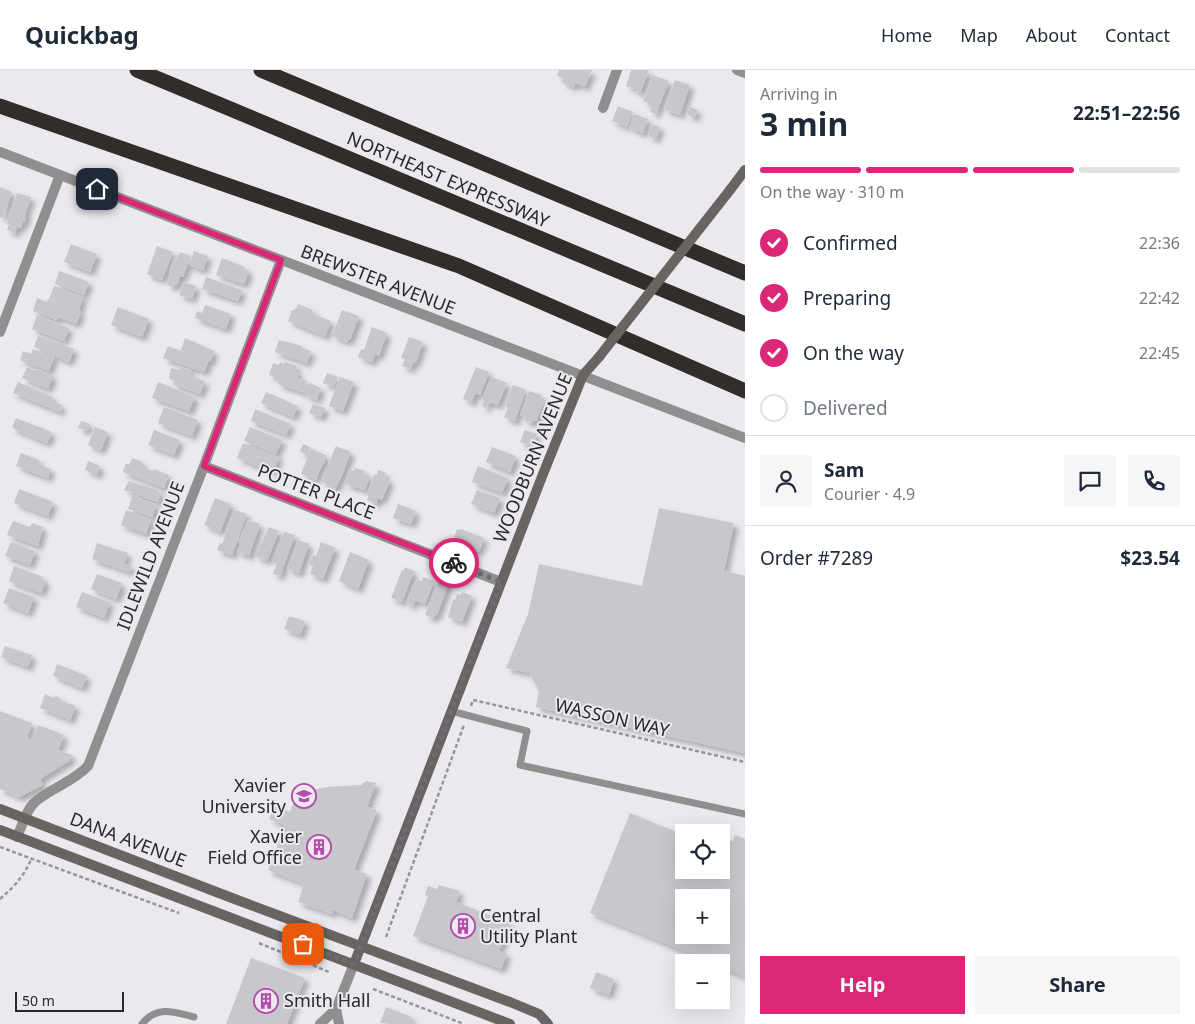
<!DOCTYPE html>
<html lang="en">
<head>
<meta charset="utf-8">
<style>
	:root { --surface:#fff; --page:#f6f6f7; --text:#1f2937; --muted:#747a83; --line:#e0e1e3; --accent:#db2777 }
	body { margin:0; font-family:"Noto Sans",sans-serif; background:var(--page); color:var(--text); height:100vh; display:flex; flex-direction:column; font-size:19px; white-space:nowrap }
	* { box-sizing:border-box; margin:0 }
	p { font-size:16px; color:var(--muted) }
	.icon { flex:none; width:28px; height:28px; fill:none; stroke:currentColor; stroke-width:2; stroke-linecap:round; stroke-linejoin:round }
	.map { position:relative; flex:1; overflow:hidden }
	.panel { display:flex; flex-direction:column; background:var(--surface); width:450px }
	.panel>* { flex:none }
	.controls { position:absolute; left:675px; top:754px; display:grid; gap:10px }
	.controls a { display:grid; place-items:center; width:55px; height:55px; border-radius:0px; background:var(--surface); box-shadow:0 5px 20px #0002; font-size:25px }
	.scale { position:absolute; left:15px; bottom:12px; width:109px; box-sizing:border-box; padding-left:5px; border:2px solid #29282a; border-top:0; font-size:14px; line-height:18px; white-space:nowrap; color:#29282a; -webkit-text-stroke:4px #ebe9ee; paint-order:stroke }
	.pin { position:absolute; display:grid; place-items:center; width:42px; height:42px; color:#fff; margin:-21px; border-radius:10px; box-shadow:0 2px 8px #0006 }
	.courier { position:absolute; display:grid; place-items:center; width:50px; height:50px; margin:-25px; border:4px solid #db2777; border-radius:50%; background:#fff; color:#222; box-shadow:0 1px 6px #0007 }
	.headline em { font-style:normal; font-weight:700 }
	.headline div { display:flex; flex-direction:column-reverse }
	.headline { display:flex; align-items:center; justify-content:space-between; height:85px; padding:0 15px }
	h1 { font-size:32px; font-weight:700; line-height:38px }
	.bar { display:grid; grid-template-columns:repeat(4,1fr); gap:8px 5px; align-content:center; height:60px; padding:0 15px }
	.bar i { height:6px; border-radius:4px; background:var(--line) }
	.bar .selected { background:var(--accent) }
	.bar p { grid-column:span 4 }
	.line { display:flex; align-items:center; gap:12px; padding:0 15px; border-top:1px solid var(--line) }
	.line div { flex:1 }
	.round { display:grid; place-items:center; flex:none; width:52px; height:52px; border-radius:0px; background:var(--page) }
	ol { padding:0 15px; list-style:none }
	li { display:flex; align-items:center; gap:15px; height:55px }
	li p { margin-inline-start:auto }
	li .icon { padding:5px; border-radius:50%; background:var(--accent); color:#fff; stroke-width:4 }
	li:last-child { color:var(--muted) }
	li i { width:28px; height:28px; border:2px solid var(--line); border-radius:50% }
	.cta { display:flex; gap:10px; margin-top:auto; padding:10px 15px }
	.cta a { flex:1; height:58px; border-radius:0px; background:var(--accent); color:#fff; font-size:20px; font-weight:700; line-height:58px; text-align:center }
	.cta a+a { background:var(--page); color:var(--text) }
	header { display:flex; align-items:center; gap:30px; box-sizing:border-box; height:70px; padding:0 25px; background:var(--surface); border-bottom:1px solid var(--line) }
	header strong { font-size:24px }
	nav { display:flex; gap:28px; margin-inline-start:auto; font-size:18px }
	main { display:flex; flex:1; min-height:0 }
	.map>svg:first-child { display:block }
	.building { fill:#c8c7cc; fill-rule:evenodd; filter:url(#shadow) }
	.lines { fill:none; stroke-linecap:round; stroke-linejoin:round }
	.path { stroke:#969599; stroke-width:2.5; stroke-dasharray:4 2.5; stroke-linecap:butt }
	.lane { stroke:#918f8e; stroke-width:7 }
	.street { stroke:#918f8e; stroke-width:10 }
	.secondary { stroke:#676462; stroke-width:10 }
	.highway { stroke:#312d2b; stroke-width:15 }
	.secondary-bridge { stroke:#676462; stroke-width:10 }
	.done { stroke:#6d6c6f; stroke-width:5; stroke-dasharray:0 9 }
	.route { stroke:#db2777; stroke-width:6 }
	.labels { text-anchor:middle; stroke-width:4; stroke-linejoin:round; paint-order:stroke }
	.street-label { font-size:18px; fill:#29282a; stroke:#ebe9ee }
	.poi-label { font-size:18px; fill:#29282a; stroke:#ebe9ee; text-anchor:end }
</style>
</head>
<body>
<header>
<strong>Quickbag</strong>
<nav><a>Home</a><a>Map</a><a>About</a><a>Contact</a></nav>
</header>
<main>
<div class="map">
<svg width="745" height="954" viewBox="0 0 745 954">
	<defs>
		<filter id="shadow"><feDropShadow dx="4.5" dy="4.5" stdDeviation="2.5" flood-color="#0004"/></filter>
	</defs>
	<rect width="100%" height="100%" fill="#ebe9ee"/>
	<path class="building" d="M 559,0 L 592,0 L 585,17 L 575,13 L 574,17 L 562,12 L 563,8 L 557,6 Z
		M 631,0 L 649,0 L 640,23 L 635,21 L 635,19 L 626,16 Z
		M 653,5 L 669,11 L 656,44 L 650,42 L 653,35 L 643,31 Z
		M 675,10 L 690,15 L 680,45 L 664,39 Z
		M 618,36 L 633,42 L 627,57 L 612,51 Z
		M 690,37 L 698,40 L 694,48 L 687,44 Z
		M 634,44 L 648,49 L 643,63 L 629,58 Z
		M 653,54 L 660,57 L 656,69 L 648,66 Z
		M 0,117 L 12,122 L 3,148 L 0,147 Z
		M 17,123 L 31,127 L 26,142 L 26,150 L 23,152 L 21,158 L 17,157 L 15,163 L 7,160 L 9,154 L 7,154 Z
		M 71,174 L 97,184 L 90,202 L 64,192 Z
		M 157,176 L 173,182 L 162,210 L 147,204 Z
		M 194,181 L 208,186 L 203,200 L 189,195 Z
		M 180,182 L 191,186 L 183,207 L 180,206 L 177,215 L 174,215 L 173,217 L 167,215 L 171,203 L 169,202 L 174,188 L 177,189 Z
		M 222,188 L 245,197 L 244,199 L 249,201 L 244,214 L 216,205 Z
		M 59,201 L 89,212 L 84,225 L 55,214 Z
		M 206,207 L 242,220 L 238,231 L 202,219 Z
		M 184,212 L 196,216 L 192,229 L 179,225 Z
		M 54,216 L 83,227 L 79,240 L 49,229 Z
		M 37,228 L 47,232 L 48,229 L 81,242 L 76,254 L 58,247 L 57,250 L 33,241 Z
		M 298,234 L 313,240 L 312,242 L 316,243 L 315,245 L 331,251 L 325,266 L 288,251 L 292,240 L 294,241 L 295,238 L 296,239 Z
		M 205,235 L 231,244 L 226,259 L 195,248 L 197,241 L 202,243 Z
		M 118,237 L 149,249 L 142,267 L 111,255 Z
		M 342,240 L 359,246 L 350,270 L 348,269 L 347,272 L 332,266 Z
		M 37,245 L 69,258 L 64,271 L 32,259 Z
		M 372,257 L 387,263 L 379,286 L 375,284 L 372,292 L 358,287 L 361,279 L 364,280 Z
		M 38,266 L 74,279 L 69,292 L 34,277 Z
		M 409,267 L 423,272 L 416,293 L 413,292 L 411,299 L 402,296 L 405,289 L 401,288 Z
		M 185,268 L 214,281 L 211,291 L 209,290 L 204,302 L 163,288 L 168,276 L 190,284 L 181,280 Z
		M 279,270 L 302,276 L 302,278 L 311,281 L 307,293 L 275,282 Z
		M 33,279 L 54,287 L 49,301 L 20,290 L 23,281 L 31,284 Z
		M 280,292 L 284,294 L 285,292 L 297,296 L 295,301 L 299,303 L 297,308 L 307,311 L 306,314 L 308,314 L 305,323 L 278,314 L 279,308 L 269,305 L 273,293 L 279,295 Z
		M 27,297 L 36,301 L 37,299 L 53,306 L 48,319 L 22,308 Z
		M 180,297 L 191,300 L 189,305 L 205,311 L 200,324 L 173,314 L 174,311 L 169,308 L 171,298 L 179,300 Z
		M 476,297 L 489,302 L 480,325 L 475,323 L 472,332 L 463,329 Z
		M 327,303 L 338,307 L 334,317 L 323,313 Z
		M 340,307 L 354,312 L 343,341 L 329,336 Z
		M 491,307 L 507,313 L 498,335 L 489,332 L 486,338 L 482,336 L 484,330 L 482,329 Z
		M 18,312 L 53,327 L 51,331 L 62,335 L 60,342 L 13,323 Z
		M 158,312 L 195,327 L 189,341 L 152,328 Z
		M 310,313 L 321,318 L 317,330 L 305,325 Z
		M 513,315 L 526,320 L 515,351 L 504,347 L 508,338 L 505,336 Z
		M 529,321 L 542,325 L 540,330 L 544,332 L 536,351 L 533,350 L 532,353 L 524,351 L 526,347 L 520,345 Z
		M 266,322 L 298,336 L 293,347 L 261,333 Z
		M 313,334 L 325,338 L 321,347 L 309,343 Z
		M 164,337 L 198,350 L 192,366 L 158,353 Z
		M 255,339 L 291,354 L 286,365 L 251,351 Z
		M 16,348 L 52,362 L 47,373 L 12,358 Z
		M 81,351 L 90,354 L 87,361 L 78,358 Z
		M 95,357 L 108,362 L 101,380 L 88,375 Z
		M 250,357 L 282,370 L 276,384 L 244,371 Z
		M 154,360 L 180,370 L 174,385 L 148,375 Z
		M 525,360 L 537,364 L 532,377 L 520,372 Z
		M 243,373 L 279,387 L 273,402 L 237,388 Z
		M 303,374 L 310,377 L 307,385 L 300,382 Z
		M 336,376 L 351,382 L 345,397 L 345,399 L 335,420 L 326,417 L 327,414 L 321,411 Z
		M 492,377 L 516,386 L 510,402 L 486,392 Z
		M 311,379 L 326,385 L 324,394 L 322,395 L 316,410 L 301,404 Z
		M 21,383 L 39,390 L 38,394 L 51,399 L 48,408 L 16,396 Z
		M 132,388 L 143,392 L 141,396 L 153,401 L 154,399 L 169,405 L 164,418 L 123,402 L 126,393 L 129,395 Z
		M 88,391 L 100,396 L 97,405 L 85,400 Z
		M 478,396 L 508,408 L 502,423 L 472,412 Z
		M 355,398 L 365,401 L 364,404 L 370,406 L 365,420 L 345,414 L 349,400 L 354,401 Z
		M 378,400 L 386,403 L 384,408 L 390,410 L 382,430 L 378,428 L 376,434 L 367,430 L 369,425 L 367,424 L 374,404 L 377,405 Z
		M 129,411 L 158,420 L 157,422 L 161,423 L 158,432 L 124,420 Z
		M 19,419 L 53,432 L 48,446 L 14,433 Z
		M 477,420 L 500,428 L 494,443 L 471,434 Z
		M 133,425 L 156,435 L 152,447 L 128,439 Z
		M 215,428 L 231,434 L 220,462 L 204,455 Z
		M 398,434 L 416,441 L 411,454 L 393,448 Z
		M 659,438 L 734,453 L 724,501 L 745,506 L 745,683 L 536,637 L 539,621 L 529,603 L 506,598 L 528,544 L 539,494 L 642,516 Z
		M 126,440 L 151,449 L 146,464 L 121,455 Z
		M 235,440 L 247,444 L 232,485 L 217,480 L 220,473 L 222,474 Z
		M 248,450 L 260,454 L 249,486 L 237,482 L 241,473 L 238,472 Z
		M 13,451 L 30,457 L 32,453 L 43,457 L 38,476 L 7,465 Z
		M 269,457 L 279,461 L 267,491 L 255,486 Z
		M 457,459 L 460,460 L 461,459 L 484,468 L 479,482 L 456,473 L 457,469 L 454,468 Z
		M 284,462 L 295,465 L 280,506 L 273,504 L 277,494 L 272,492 Z
		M 298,470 L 309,474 L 299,503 L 287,499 Z
		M 11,472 L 35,481 L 30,495 L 5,486 Z
		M 321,472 L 335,478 L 323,509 L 310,504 L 313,496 L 309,495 L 313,485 L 316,486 Z
		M 97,473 L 128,483 L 124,493 L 131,496 L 129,502 L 92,489 Z
		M 350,482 L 369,490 L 358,519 L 339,511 Z
		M 14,496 L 43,507 L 42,510 L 46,511 L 41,523 L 9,511 Z
		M 405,497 L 414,501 L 402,532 L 391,528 L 402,500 L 404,500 Z
		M 97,504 L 122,513 L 116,529 L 91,519 Z
		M 423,507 L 434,511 L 425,534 L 415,530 L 412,536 L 406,533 L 413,515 L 415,516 L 417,510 L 422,511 Z
		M 439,508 L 449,512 L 437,545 L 436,544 L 434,548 L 425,545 Z
		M 9,518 L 34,527 L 28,543 L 3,533 Z
		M 82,522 L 110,532 L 104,548 L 76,537 Z
		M 462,522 L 472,526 L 462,552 L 448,547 L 453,529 L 455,530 L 457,524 L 461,525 Z
		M 289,546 L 305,551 L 300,565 L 284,559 Z
		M 5,576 L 32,585 L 28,597 L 1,587 Z
		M 57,594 L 87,606 L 82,618 L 53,606 Z
		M 45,624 L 54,628 L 56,626 L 60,628 L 61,631 L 76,636 L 70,650 L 40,638 Z
		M 0,641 L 32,653 L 27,668 L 32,670 L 38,655 L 64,665 L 58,680 L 72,685 L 69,691 L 40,709 L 43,715 L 19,727 L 0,719 Z
		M 366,711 L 376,713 L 367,737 L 377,740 L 354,800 L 367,804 L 352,848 L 333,840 L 332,844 L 298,832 L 304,814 L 268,800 L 285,755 L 269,749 L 274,736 L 290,742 L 297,723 L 327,717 L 361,715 Z
		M 630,743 L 684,765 L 684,800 L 721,800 L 721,768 L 733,771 L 735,765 L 745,769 L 745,907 L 721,897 L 721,892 L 710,892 L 690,884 L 690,883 L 590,843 ZM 684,828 L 721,828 L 721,865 L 684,865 Z
		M 439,815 L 460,821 L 456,832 L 510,853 L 499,881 L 507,884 L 501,899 L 413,866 L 428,826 L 425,825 L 428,816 L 437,819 Z
		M 251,888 L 305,908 L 287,954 L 226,954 Z
		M 596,902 L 614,909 L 609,925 L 590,918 Z
		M 386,937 L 412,947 L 410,952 L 415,954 L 380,953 Z"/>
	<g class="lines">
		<path class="path" d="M 471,636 L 473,630 L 745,692
			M 0,777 L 179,843
			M 0,829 C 16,815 23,807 32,788
			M 386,867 L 464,655
			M 259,873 L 329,902
			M 373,919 L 464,954"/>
		<path class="lane" d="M 451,641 L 527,661 L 520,695 L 745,744
			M 142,954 C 157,935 174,942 194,947"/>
		<path class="street" d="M 737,0 L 745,3
			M 603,38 L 617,0
			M 0,82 L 745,368
			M 0,262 L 60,105
			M 204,396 L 501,512
			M 17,767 C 22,756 26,740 35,732 C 51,718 73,712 88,696 L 204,396 L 281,190
			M 336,939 L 354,894
			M 320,954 L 336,939 L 339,954"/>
		<path class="secondary" d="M 730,120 L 745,100
			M 0,739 L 232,828 L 510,932 L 539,944 L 548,954
			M 0,760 L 510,954
			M 354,894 L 543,404 L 583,305 L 599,287"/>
		<path class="highway" d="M 137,0 L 745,254
			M 261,0 L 745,203
			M 0,36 L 459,196 L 745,321"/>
		<path class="secondary-bridge" d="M 599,287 L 730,120"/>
	</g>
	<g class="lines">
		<path class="done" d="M 303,874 L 354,894 L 501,512 L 454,493"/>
		<path class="route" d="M 97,119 L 281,190 L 204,396 L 454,493"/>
	</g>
	<defs>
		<symbol id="university-ring" viewBox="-11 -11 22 22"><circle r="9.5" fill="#ebe9ee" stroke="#b44bad" stroke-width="1.5"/><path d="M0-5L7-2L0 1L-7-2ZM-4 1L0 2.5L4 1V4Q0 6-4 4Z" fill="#b44bad"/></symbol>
		<symbol id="building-ring" viewBox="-11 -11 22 22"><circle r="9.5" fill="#ebe9ee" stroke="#b44bad" stroke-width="1.5"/><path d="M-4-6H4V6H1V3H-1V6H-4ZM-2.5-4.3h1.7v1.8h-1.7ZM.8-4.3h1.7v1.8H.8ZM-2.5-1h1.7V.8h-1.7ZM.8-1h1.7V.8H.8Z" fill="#b44bad"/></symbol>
	</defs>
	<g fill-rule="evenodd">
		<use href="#university-ring" x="290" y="712" width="28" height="28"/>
		<use href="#building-ring" x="305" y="763" width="28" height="28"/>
		<use href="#building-ring" x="449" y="842" width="28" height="28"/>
		<use href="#building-ring" x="252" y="917" width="28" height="28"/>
	</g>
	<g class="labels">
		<g class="street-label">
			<text transform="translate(448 110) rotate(23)" y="6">NORTHEAST EXPRESSWAY</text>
			<text transform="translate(378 210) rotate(21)" y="6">BREWSTER AVENUE</text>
			<text transform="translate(533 388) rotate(-68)" y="6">WOODBURN AVENUE</text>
			<text transform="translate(316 422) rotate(21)" y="6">POTTER PLACE</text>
			<text transform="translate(151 486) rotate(-69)" y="6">IDLEWILD AVENUE</text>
			<text transform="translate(612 648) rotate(13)" y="6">WASSON WAY</text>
			<text transform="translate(128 770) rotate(21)" y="6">DANA AVENUE</text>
		</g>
		<g class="poi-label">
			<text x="286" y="722">Xavier<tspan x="286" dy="21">University</tspan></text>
			<text x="302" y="773">Xavier<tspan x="302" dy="21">Field Office</tspan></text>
			<text x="480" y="852" text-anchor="start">Central<tspan x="480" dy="21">Utility Plant</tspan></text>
			<text x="284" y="937" text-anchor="start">Smith Hall</text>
		</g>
	</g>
</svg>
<div class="controls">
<a><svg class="icon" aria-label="locate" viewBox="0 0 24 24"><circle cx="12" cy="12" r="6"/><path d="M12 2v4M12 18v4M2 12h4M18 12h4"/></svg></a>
<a>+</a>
<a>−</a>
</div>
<div class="scale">50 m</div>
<div class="pin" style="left:303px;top:874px;background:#ea580c"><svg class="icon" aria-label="bag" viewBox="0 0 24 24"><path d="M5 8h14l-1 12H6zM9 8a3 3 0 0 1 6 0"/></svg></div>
<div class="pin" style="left:97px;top:119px;background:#1f2937"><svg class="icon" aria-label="home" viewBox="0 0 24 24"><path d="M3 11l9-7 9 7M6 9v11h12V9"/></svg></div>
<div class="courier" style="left:454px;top:493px"><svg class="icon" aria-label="bike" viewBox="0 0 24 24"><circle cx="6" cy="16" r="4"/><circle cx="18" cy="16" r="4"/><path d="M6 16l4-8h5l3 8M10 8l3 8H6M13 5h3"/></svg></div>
</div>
<section class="panel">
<div class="headline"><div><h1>3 min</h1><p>Arriving in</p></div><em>22:51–22:56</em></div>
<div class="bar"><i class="selected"></i><i class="selected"></i><i class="selected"></i><i></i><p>On the way · 310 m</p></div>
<ol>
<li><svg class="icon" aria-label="check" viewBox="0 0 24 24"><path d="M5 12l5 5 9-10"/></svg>Confirmed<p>22:36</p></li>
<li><svg class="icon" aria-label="check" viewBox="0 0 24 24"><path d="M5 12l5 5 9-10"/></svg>Preparing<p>22:42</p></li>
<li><svg class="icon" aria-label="check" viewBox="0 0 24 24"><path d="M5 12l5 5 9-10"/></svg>On the way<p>22:45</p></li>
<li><i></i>Delivered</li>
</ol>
<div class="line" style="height:90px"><a class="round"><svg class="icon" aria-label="person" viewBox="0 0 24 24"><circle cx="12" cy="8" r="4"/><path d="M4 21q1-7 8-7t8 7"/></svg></a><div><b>Sam</b><p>Courier · 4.9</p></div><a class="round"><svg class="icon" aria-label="chat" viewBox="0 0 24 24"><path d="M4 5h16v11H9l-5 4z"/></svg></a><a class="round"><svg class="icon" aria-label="phone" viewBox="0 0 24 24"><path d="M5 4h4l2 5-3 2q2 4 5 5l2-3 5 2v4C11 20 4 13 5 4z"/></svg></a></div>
<div class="line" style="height:65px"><div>Order #7289</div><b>$23.54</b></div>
<div class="cta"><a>Help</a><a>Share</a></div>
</section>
</main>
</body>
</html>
